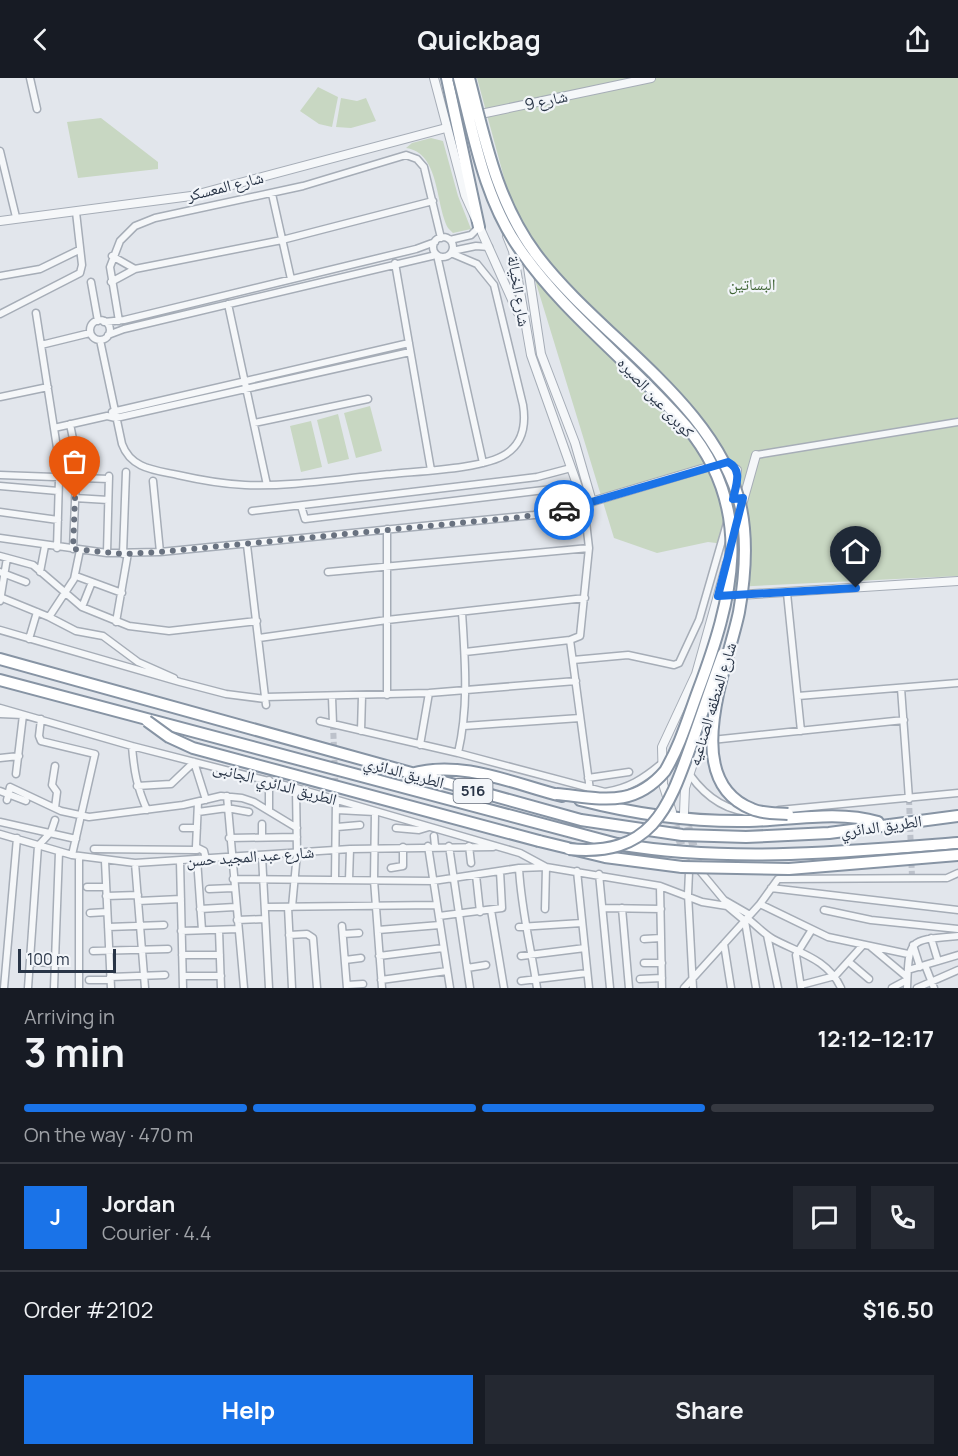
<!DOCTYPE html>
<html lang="en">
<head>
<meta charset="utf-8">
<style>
	:root { --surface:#171b24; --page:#242831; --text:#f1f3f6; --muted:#9ea1a6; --line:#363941; --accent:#1a73e8 }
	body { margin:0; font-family:Manrope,"Noto Naskh Arabic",sans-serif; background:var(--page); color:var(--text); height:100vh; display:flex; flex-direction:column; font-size:22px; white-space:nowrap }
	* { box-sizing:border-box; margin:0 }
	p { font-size:20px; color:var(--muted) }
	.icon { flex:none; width:33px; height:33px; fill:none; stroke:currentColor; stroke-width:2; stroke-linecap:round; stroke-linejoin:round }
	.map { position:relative; height:910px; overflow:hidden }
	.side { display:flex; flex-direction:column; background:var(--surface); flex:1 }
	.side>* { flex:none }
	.scale { position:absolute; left:18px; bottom:15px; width:98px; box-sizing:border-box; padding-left:6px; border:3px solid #283446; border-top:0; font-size:16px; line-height:21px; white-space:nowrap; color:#283446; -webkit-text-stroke:4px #f2f5f9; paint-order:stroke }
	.pin { position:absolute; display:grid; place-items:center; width:51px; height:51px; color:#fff; margin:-62px -26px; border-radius:50% 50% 50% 0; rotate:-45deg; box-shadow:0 0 6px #0007 }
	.pin .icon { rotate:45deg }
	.courier { position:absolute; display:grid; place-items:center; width:60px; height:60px; margin:-30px; border:4px solid #1a73e8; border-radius:50%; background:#fff; color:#222; box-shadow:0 2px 8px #0007 }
	.head em { font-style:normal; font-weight:700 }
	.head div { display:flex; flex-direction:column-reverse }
	.head { display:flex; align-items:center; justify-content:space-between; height:102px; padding:0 24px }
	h1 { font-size:39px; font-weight:700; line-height:45px }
	.bar { display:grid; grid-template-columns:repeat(4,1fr); gap:9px 6px; align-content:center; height:72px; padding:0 24px }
	.bar i { height:8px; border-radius:4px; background:var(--line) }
	.bar .current { background:var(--accent) }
	.bar p { grid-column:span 4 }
	.line { display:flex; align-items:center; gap:15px; padding:0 24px; border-top:2px solid var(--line) }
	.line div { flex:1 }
	.round { display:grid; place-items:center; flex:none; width:63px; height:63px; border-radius:0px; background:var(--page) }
	.action { display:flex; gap:12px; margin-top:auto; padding:12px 24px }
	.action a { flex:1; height:69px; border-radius:0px; background:var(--accent); color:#fff; font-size:24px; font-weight:700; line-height:69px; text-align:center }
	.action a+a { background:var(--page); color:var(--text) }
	header { display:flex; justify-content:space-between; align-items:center; height:78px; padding:0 24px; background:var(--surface); font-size:27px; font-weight:700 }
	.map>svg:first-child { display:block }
	.green { fill:#c8d7c2 }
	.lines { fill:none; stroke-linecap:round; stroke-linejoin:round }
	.minor-tunnel { stroke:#bdc2cb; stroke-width:6; stroke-dasharray:6 3; stroke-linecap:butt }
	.tertiary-tunnel { stroke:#bdc2cb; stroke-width:8; stroke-dasharray:8 4; stroke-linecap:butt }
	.minor-casing { stroke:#a6adb7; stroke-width:9 }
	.tertiary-casing { stroke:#a6adb7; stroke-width:10 }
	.motorway-casing { stroke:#8794a4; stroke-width:14 }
	.minor { stroke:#f5f7f9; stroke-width:6 }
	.tertiary { stroke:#f5f7f9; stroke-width:8 }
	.motorway { stroke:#fff; stroke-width:10 }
	.motorway-bridge-casing { stroke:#8794a4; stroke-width:14; stroke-linecap:butt }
	.motorway-bridge { stroke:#fff; stroke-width:10 }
	.done { stroke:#697280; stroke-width:6; stroke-dasharray:0 10.8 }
	.route { stroke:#1a73e8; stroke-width:8 }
	.labels { text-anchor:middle; stroke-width:4.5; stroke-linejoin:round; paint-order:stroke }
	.shield { fill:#f2f5f9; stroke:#656e7c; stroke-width:1.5 }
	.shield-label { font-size:15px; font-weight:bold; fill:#283446 }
	.street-label { font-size:16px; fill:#283446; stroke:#f2f5f9 }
	.park-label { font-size:16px; fill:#3e6333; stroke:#f2f5f9 }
</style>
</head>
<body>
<header><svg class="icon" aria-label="back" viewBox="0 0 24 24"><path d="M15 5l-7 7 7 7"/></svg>Quickbag<svg class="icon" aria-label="share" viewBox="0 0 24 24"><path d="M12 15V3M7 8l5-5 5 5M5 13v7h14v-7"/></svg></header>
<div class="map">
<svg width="958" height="910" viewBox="0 0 958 910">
	<rect width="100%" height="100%" fill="#e2e6ec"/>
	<path class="green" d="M 477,0 L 958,0 L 958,498 L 732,509 L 740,468 L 708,464 L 657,475 L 614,460 L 506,107 Z
		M 318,9 L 338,19 L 332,49 L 319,46 L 300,33 Z
		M 341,20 L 357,23 L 366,20 L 376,43 L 351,50 L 336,49 Z
		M 101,40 L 158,84 L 158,91 L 78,100 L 67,44 Z
		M 431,60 L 443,63 L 458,118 L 471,151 L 453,155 L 448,150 C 435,125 440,75 406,70 L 412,65 Z
		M 370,328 L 382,373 L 356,380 L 344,335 Z
		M 338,336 L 349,381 L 328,386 L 317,342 Z
		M 311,343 L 322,389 L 301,394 L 290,348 Z"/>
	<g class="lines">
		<path class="minor-tunnel" d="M 333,646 L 336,722
			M 909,721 L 912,799"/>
		<path class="tertiary-tunnel" d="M 672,736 L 689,793
			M 685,737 L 700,792"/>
		<defs>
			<path id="minor" d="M 30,0 L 37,31
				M 0,73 L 16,139
				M 272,116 L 291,201
				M433 169a10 10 0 1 1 20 0a10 10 0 1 1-20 0Z
				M 450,162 L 471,157 L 479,149
				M 452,173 L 476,168 L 489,169
				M 437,177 L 483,385
				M 112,178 L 135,191
				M 395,185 L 431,392
				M 0,198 L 40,191 L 79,172
				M 91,204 L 98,243
				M 111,204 L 135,191 L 282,162 L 433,123
				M 228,226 L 267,407
				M 36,235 L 58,376 L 66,383 L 71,382 L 76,376 L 70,346
				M 0,236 L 80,195 L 82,187 L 76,134
				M90 252a10 10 0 1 1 20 0a10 10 0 1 1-20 0Z
				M 119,243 L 110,189 L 120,163 L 135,148 L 155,140 L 303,108 L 406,77 L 417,81 L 424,89 L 441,160
				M 104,244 L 124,242 L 416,171 L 435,164
				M 108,257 L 124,251 L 436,177
				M 100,262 L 122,366 C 131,391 155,392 178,397 C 200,402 222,406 245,407 C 293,409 343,400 391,396 C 419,393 484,391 506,376 C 523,365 526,346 523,327 L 494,207 L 477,186 L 451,175
				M 41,267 L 90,255
				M 0,319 L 48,309
				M 112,334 L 409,265
				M 254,345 L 368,321
				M 54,350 L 107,338 L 116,340 L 410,274
				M 756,377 L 958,344
				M 0,397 L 109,401
				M 153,403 L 160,474
				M 0,408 L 58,413
				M 75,420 L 108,422
				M 301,428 L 305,441 L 577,408
				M 252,433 L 537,399 L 571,390
				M 0,434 L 58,442
				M 0,460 L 107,475 L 160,474 L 534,437 L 584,426 L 589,470 L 580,558 L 570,562 L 465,574
				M 247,467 L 266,627
				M 57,470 L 59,401
				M 73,471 L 76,401
				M 107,475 L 109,398
				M 123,476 L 126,394
				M 0,478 L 33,487 L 82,529 L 129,548 L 169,553 L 257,543
				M 0,494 L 26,504
				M 40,494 L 45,468
				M 328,494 L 589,470
				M 76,498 L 122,515
				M 787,515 L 801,653
				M 0,519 L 49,539 L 76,553 L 103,558 L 138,584 L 174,600
				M 0,523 L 7,480
				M 82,529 L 92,504
				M 49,539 L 74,501 L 80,472
				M 116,544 L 128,475
				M 0,552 L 180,604 L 226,616 L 265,621
				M 259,560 L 387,542 L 585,520
				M 29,561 L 37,534
				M 570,562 L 590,712
				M 573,582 L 628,577 L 674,587 L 679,585 L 699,542 L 727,445
				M 901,610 L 909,721
				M 387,617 L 387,451
				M 798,618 L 958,605
				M 265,619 L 429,615 L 576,603
				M 332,619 L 333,646
				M 0,630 L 132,668 L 296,710 L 520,775 L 546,789 L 545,831
				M 0,636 L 23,637 L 16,696
				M 41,641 L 39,658 L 41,663 L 95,676 L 72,777
				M 320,643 L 458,675 L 605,714 C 629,710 643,701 661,686
				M 464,648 L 580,640
				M 361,653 L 362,618
				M 702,663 L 904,642
				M 420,667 L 429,615
				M 132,668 C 134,694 137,709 147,732
				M 458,675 C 469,628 465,582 462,534
				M 0,680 L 19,678
				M 55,688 L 52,707 L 57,714 L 55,730
				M 690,697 C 706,719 726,734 754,734
				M 588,700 L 629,694
				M 137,708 L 171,706 L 194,684 L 206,722
				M 0,713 L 26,723
				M 227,718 L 244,910
				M 7,722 L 10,709 L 61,733 L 89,739 L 183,727 L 221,718 L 242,720 L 254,724 L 297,750
				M 198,724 L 196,769 L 204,773 L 206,781
				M 269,732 L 269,702
				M 337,732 L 375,734 L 374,802 L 382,910
				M 779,732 L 958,715
				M 198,734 L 227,730 L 249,734
				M 0,744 L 76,761
				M 262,746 L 262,759
				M 337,749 L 360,747
				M 183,750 L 197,750
				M 396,750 L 419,752 L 429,749
				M 0,756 L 72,777 L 135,785 L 350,771 L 493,769
				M 434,758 L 435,768
				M 229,760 L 297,759
				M 428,768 L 450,910
				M 449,768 L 470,910
				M 469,768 L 471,785
				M 94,771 L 197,772
				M 262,778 L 269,910
				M 79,779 L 79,910
				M 197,781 L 202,852
				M 105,783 L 111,910
				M 180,783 L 183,910
				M 135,785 L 145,910
				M 391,790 L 403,788 L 403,769
				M 519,790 C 521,831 531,869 537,910
				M 577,793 L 589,910
				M 700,793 L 724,822 L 750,837
				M 689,794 L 688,816 L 693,910
				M 599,796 L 610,910
				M 476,797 L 480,834
				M 233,801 L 433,803 L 519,790 L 546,789 L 660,808 L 702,824 L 727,828 L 745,843 L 756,910
				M 335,801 L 336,722
				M 349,802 L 350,771
				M 660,808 L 662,910
				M 87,809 L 106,809
				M 771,810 L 958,832
				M 209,811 L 233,810
				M 106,818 L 138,817
				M 138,823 L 181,821
				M 760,826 L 828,859 L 908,876
				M 265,829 L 437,827
				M 288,829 L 292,910
				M 292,829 L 297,775 L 296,710
				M 603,830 L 661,831
				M 622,830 L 629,910
				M 200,831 L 235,829
				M 491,832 L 504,910
				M 824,832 L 871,842 L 958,851
				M 90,835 L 107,834
				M 439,838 L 502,830 L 500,793
				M 747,840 C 756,847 764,856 773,861 C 799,875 828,881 841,910
				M 237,842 L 265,841
				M 342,848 L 347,910
				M 108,849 L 164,847
				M 519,849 L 582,845
				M 219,852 L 221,910
				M 378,852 L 440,847
				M 181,853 L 238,851
				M 343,856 L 359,855
				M 289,857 L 307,856 L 313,860 L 317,910
				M 767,857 L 778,910
				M 931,860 L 938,883
				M 644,861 L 661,860
				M 724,866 L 731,910
				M 913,867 L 920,889
				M 871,869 L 907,899
				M 93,873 L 168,871
				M 182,877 L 220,877
				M 379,878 L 443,870
				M 521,878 L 585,870
				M 345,882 L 361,880
				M 30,884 L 55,885
				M 849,884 L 869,901
				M 644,885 L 662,885
				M 925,887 L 934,910
				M 467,890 L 486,887
				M 908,892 L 958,877
				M 183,898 L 221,898
				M 110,899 L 165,897
				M 640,901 L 662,900
				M 89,902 L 110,902
				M 381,902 L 447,893
				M 521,903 L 587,895
				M 347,907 L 363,906
				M 801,907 L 835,898 L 863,867
				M 4,910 L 17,760
				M 28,910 L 38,768 L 51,754 L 55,742
				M 54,910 L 59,774
				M 684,910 L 760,826 L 778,801 L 947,800 L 958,795
				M 801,910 L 796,877 L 811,853
				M 892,910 L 907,902
				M 907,910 C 909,860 908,862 958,858
				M 917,910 L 958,892"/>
			<path id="tertiary" d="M 434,0 L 465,117 L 518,235
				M 476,37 L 651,0
				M 0,143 L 191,118 L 446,50
				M 507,158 L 513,173 L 531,277 L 584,426 L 725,384 L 737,392 L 735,411
				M 527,183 L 541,276 L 575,365 L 592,424
				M 733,459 L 756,377
				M 723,518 L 958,503
				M 672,734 L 663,706 L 662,669 L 696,596 L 727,485
				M 684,735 L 685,710 L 711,630"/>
			<path id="motorway" d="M 447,0 L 479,149
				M 0,581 L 581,742 L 682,757 L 746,759 L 829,755 L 958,738
				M 0,602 L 617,766 C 731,785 844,774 958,765
				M 411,696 C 461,681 514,706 562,718
				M 580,722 C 634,736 694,744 749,743 C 790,742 838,732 878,744
				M 539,763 L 605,779 L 682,789"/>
		</defs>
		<use href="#minor" class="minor-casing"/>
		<use href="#tertiary" class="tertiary-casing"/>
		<use href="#motorway" class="motorway-casing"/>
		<use href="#minor" class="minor"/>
		<use href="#tertiary" class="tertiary"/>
		<use href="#motorway" class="motorway"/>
		<defs>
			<path id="motorway-bridge" d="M 459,0 C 474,58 484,120 519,170 C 564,236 634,287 686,348 C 757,432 732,522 698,613 C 688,640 680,668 665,693 C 633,731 600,720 556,716
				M 469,0 C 485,62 497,124 536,176 C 598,259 717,325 741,430 C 748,464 745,500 739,534 C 728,588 678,702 752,731 C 763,736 776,735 788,736
				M 147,643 L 169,659 L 193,670 L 539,763
				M 569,771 C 651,779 668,732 691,667 C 702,636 712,606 723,576
				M 682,789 L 789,791 L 958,777"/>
		</defs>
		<use href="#motorway-bridge" class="motorway-bridge-casing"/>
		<use href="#motorway-bridge" class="motorway-bridge"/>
	</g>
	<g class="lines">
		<path class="done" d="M 75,420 L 73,471 L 123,476 L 160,474 L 521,439 L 564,432"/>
		<path class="route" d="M 564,432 L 728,384 C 743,392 736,407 733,421 L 743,420 L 718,518 L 856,510"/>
	</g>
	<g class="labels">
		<rect class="shield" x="453.5" y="701" width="39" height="24" rx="4.5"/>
		<g class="shield-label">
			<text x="473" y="718">516</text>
		</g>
		<g class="street-label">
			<text transform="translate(546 22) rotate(-12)" y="6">شارع 9</text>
			<text transform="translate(225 108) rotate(-14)" y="6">شارع المعسكر</text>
			<text transform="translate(519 213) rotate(81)" y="6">شارع الخيالة</text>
			<text transform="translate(656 319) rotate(47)" y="6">كوبرى عين الصيره</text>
			<text transform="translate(712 626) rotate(-73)" y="6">شارع المنطقه الصناعيه</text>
			<text transform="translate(404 694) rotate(15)" y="6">الطريق الدائري</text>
			<text transform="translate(275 705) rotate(15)" y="6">الطريق الدائري الجانبى</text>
			<text transform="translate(881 748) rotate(-8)" y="6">الطريق الدائري</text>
			<text transform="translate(250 778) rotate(-4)" y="6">شارع عبد المجيد حسن</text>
		</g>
		<g class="park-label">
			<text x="752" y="212">البساتين</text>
		</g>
	</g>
</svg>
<div class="scale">100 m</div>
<div class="pin" style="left:75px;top:420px;background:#ea580c"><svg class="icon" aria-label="bag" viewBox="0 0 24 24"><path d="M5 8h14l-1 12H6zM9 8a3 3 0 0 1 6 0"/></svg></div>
<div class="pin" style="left:856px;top:510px;background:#1f2937"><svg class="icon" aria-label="home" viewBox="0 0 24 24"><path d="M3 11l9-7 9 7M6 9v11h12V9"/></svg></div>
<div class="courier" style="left:564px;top:432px"><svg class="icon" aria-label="car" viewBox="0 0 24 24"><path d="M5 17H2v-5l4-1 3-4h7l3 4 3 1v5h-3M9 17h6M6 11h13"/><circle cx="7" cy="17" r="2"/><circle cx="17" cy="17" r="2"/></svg></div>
</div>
<section class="side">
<div class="head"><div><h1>3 min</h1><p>Arriving in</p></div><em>12:12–12:17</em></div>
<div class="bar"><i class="current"></i><i class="current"></i><i class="current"></i><i></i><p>On the way · 470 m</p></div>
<div class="line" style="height:108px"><b class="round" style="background:var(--accent);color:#fff">J</b><div><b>Jordan</b><p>Courier · 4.4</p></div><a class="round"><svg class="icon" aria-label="chat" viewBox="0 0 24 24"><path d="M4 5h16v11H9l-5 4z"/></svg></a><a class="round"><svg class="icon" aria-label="phone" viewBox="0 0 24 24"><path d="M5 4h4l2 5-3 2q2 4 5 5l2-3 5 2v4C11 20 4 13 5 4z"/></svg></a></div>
<div class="line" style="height:78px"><div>Order #2102</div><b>$16.50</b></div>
<div class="action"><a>Help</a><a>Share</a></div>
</section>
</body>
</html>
